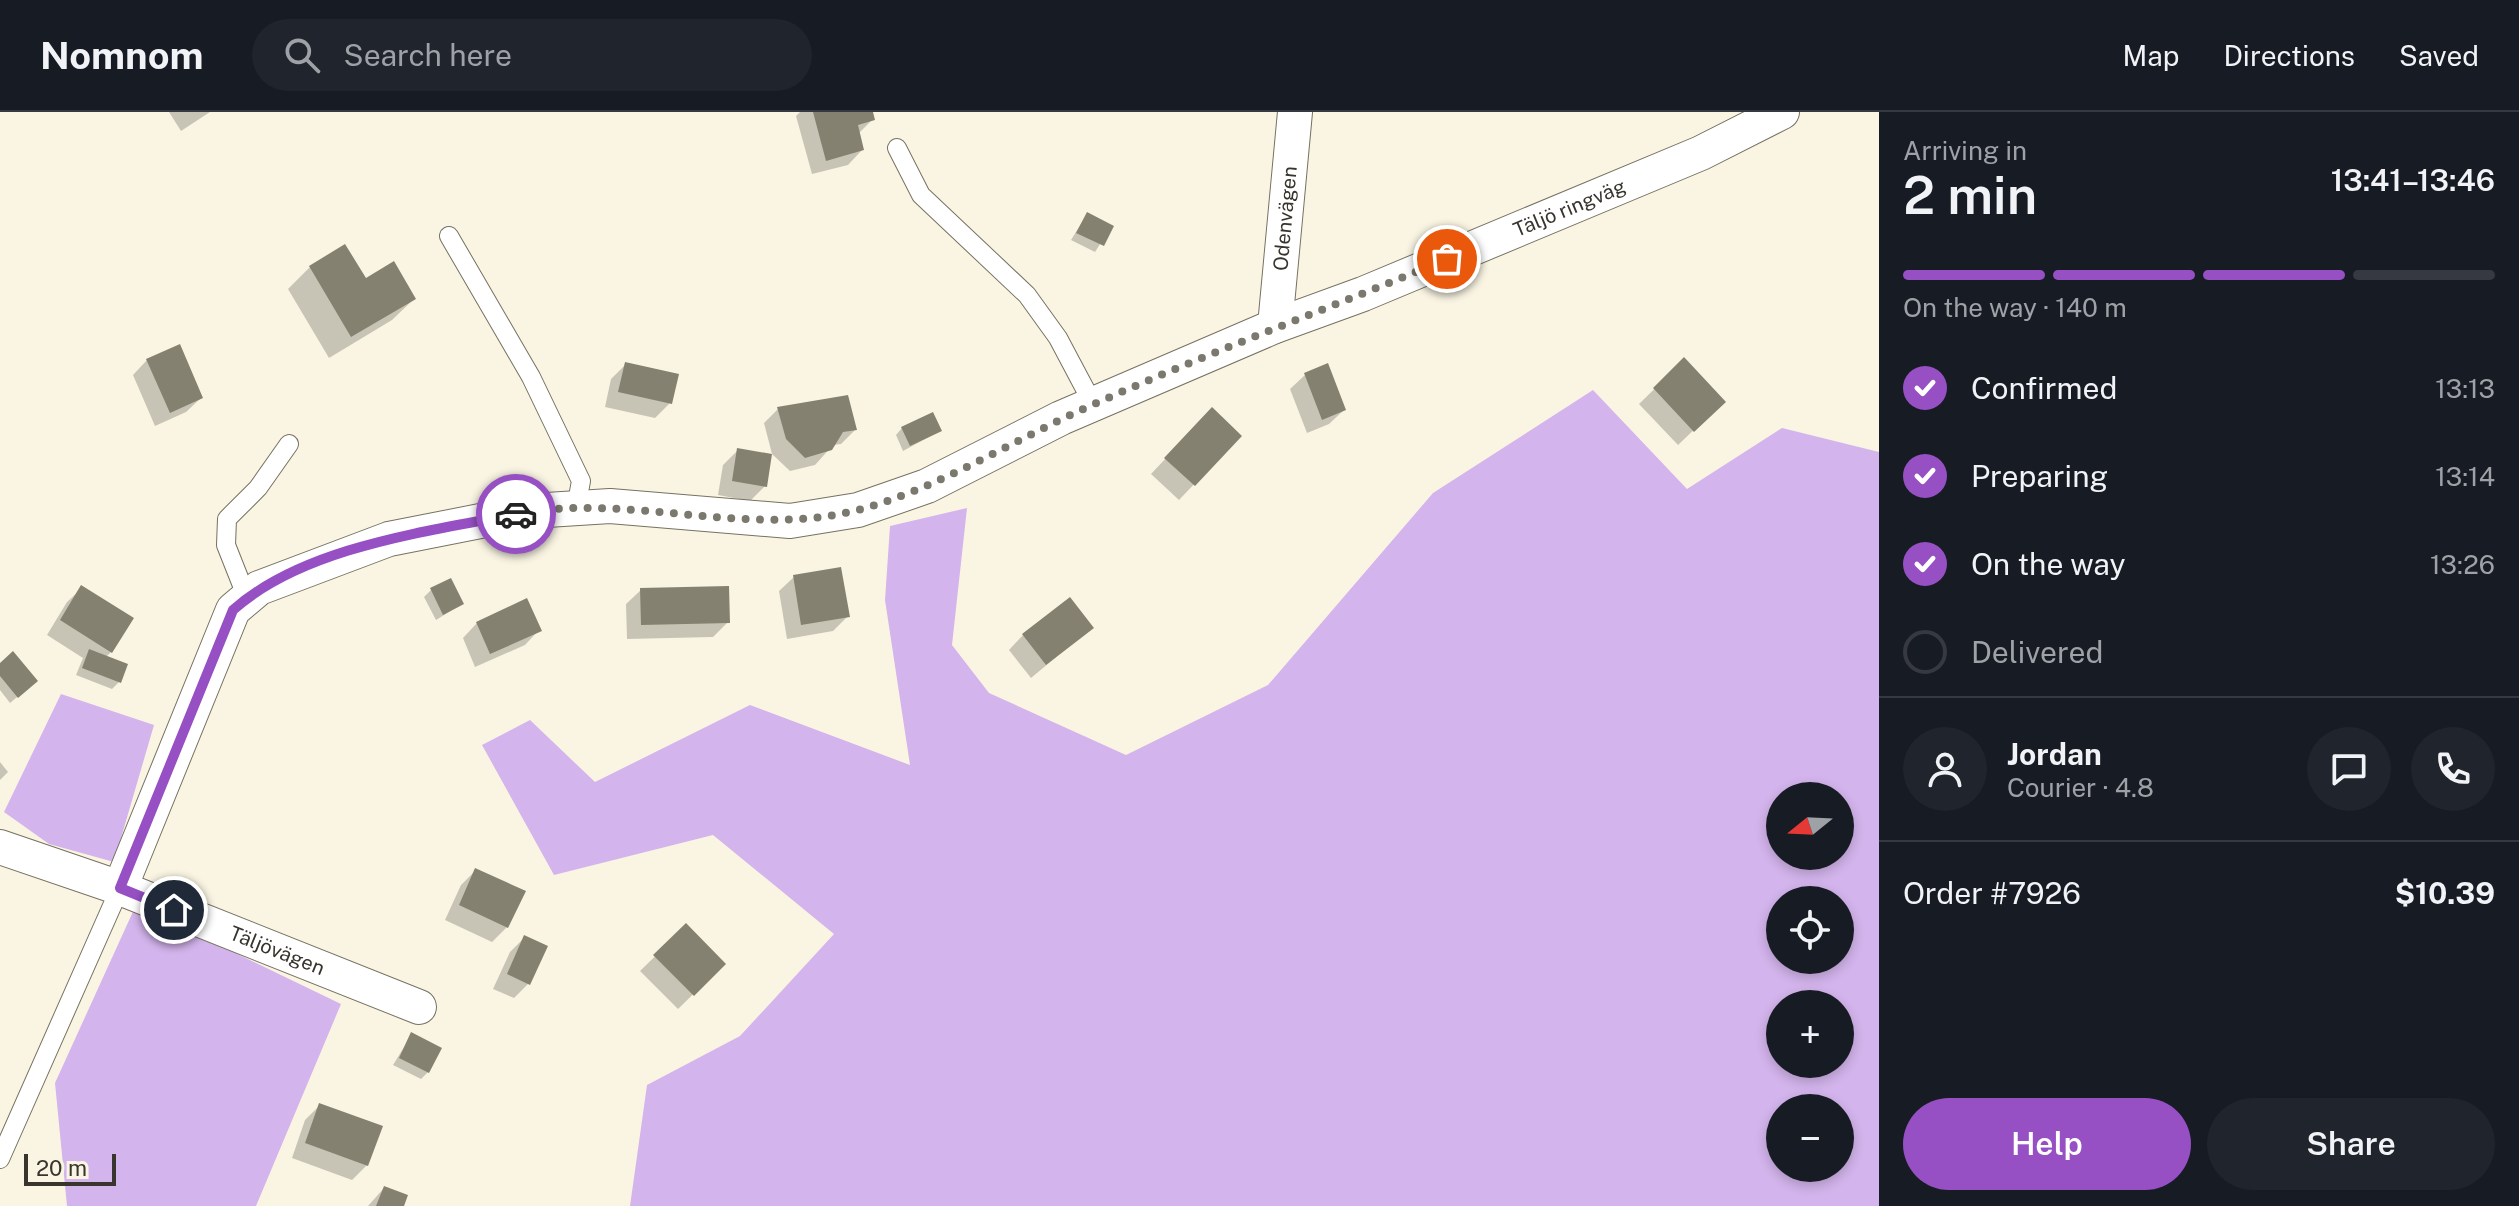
<!DOCTYPE html>
<html lang="en">
<head>
<meta charset="utf-8">
<style>
	:root { --surface:#171b24; --page:#20242c; --text:#f1f3f6; --muted:#9ea1a6; --line:#363941; --accent:#9650c4 }
	body { margin:0; font-family:"Public Sans",sans-serif; background:var(--page); color:var(--text); height:100vh; display:flex; flex-direction:column; font-size:30px; white-space:nowrap }
	* { box-sizing:border-box; margin:0 }
	p { font-size:26px; color:var(--muted) }
	.icon { flex:none; width:44px; height:44px; fill:none; stroke:currentColor; stroke-width:2; stroke-linecap:round; stroke-linejoin:round }
	.map { position:relative; flex:1; overflow:hidden }
	.drawer { display:flex; flex-direction:column; background:var(--surface); width:640px }
	.drawer>* { flex:none }
	.needle { width:52px; rotate:252deg }
	.fabs { position:absolute; left:1766px; top:670px; display:grid; gap:16px }
	.fabs a { display:grid; place-items:center; width:88px; height:88px; border-radius:50%; background:var(--surface); box-shadow:0 4px 12px #0003; font-size:40px }
	.scale { position:absolute; left:24px; bottom:20px; width:92px; box-sizing:border-box; padding-left:8px; border:4px solid #37352e; border-top:0; font-size:22px; line-height:28px; white-space:nowrap; color:#37352e; -webkit-text-stroke:6px #faf5e3; paint-order:stroke }
	.pin { position:absolute; display:grid; place-items:center; width:68px; height:68px; color:#fff; margin:-34px; border:4px solid #fff; border-radius:50%; box-shadow:0 2px 8px #0007 }
	.courier { position:absolute; display:grid; place-items:center; width:80px; height:80px; margin:-40px; border:6px solid #9650c4; border-radius:50%; background:#fff; color:#222; box-shadow:0 2px 10px #0007 }
	.summary em { font-style:normal; font-weight:600 }
	.summary div { display:flex; flex-direction:column-reverse }
	.summary { display:flex; align-items:center; justify-content:space-between; height:136px; padding:0 24px }
	h1 { font-size:52px; font-weight:600; line-height:60px }
	.bar { display:grid; grid-template-columns:repeat(4,1fr); gap:12px 8px; align-content:center; height:96px; padding:0 24px }
	.bar i { height:10px; border-radius:6px; background:var(--line) }
	.bar .on { background:var(--accent) }
	.bar p { grid-column:span 4 }
	.line { display:flex; align-items:center; gap:20px; padding:0 24px; border-top:2px solid var(--line) }
	.line div { flex:1 }
	.round { display:grid; place-items:center; flex:none; width:84px; height:84px; border-radius:42px; background:var(--page) }
	ol { padding:0 24px; list-style:none }
	li { display:flex; align-items:center; gap:24px; height:88px }
	li p { margin-inline-start:auto }
	li .icon { padding:8px; border-radius:50%; background:var(--accent); color:#fff; stroke-width:4 }
	li:last-child { color:var(--muted) }
	li i { width:44px; height:44px; border:4px solid var(--line); border-radius:50% }
	.primary-button { display:flex; gap:16px; margin-top:auto; padding:16px 24px }
	.primary-button a { flex:1; height:92px; border-radius:48px; background:var(--accent); color:#fff; font-size:32px; font-weight:600; line-height:92px; text-align:center }
	.primary-button a+a { background:var(--page); color:var(--text) }
	header { display:flex; align-items:center; gap:48px; box-sizing:border-box; height:112px; padding:0 40px; background:var(--surface); border-bottom:2px solid var(--line) }
	header strong { font-size:38px }
	nav { display:flex; gap:44px; margin-inline-start:auto; font-size:28px }
	.search { width:560px; height:72px; background:var(--page); display:flex; align-items:center; gap:20px; box-sizing:border-box; padding:0 28px; border-radius:44px; color:var(--muted); font-size:30px }
	main { display:flex; flex:1; min-height:0 }
	.map>svg:first-child { display:block }
	.forest { fill:#d3b4ec; fill-rule:evenodd }
	.shadow { fill:#0003 }
	.building { fill:#858170 }
	.lines { fill:none; stroke-linecap:round; stroke-linejoin:round }
	.service-casing { stroke:#767161; stroke-width:20 }
	.minor-casing { stroke:#767161; stroke-width:36 }
	.service { stroke:#fff; stroke-width:18 }
	.minor { stroke:#fff; stroke-width:34 }
	.done { stroke:#7b786d; stroke-width:8; stroke-dasharray:0 14.4 }
	.route { stroke:#9650c4; stroke-width:10 }
	.labels { text-anchor:middle; stroke-width:6; stroke-linejoin:round; paint-order:stroke }
	.street-label { font-size:20px; fill:#37352e; stroke:#faf5e3 }
</style>
</head>
<body>
<header>
<strong>Nomnom</strong>
<div class="search"><svg class="icon" aria-label="search" viewBox="0 0 24 24"><circle cx="10" cy="10" r="6"/><path d="M15 15l6 6"/></svg>Search here</div>
<nav><a>Map</a><a>Directions</a><a>Saved</a></nav>
</header>
<main>
<div class="map">
<svg width="1879" height="1094" viewBox="0 0 1879 1094">
	<rect width="100%" height="100%" fill="#faf5e3"/>
	<path class="forest" d="M 1593,278 L 1687,377 L 1782,316 L 1879,340 L 1879,1094 L 630,1094 L 647,973 L 740,924 L 834,822 L 713,723 L 554,763 L 482,633 L 530,608 L 595,670 L 750,593 L 910,653 L 885,488 L 890,414 L 967,396 L 952,533 L 989,581 L 1126,643 L 1268,573 L 1433,381 ZM 1840,684 L 1840,744 L 1780,744 L 1780,684 ZM 1840,788 L 1840,848 L 1780,848 L 1780,788 ZM 1780,892 L 1840,892 L 1840,952 L 1780,952 ZM 1780,996 L 1840,996 L 1840,1056 L 1780,1056 Z
		M 61,582 L 154,613 L 114,750 L 49,732 L 4,700 Z
		M 136,793 L 341,892 L 256,1094 L 67,1094 L 55,971 Z"/>
	<path class="shadow" d="M 169,0 L 210,0 L 181,19 Z
		M 800,0 L 871,0 L 873,7 L 858,22 L 862,38 L 848,53 L 812,62 L 796,4 Z
		M 1087,102 L 1111,115 L 1095,140 L 1071,128 Z
		M 310,155 L 414,187 L 392,208 L 329,246 L 288,177 Z
		M 147,248 L 201,286 L 186,300 L 155,314 L 133,263 Z
		M 1684,248 L 1723,290 L 1678,333 L 1639,292 Z
		M 626,252 L 670,291 L 655,306 L 605,295 L 611,267 Z
		M 1305,263 L 1344,298 L 1329,312 L 1307,321 L 1290,277 Z
		M 778,297 L 855,318 L 841,332 L 833,333 L 815,353 L 790,359 L 772,342 L 764,311 Z
		M 1198,312 L 1240,324 L 1179,388 L 1151,362 Z
		M 902,316 L 940,319 L 903,339 L 896,323 Z
		M 738,338 L 765,374 L 750,389 L 718,383 L 723,353 Z
		M 794,465 L 848,504 L 833,519 L 787,527 L 779,479 Z
		M 82,476 L 111,540 L 105,546 L 119,570 L 112,577 L 76,563 L 83,546 L 47,523 L 67,490 Z
		M 431,478 L 462,492 L 436,508 L 424,485 Z
		M 641,478 L 728,510 L 713,525 L 627,527 L 626,492 Z
		M 477,511 L 539,518 L 525,533 L 475,555 L 463,526 Z
		M 1091,516 L 1031,566 L 1009,538 L 1023,523 Z
		M 0,553 L 29,575 L 10,591 L 0,578 Z
		M 0,650 L 8,660 L 0,668 Z
		M 476,758 L 507,815 L 492,830 L 445,808 L 461,773 Z
		M 686,814 L 724,852 L 678,897 L 640,859 Z
		M 525,825 L 528,872 L 514,886 L 493,877 L 510,840 Z
		M 412,922 L 428,960 L 421,967 L 393,953 Z
		M 320,993 L 367,1053 L 352,1068 L 292,1046 L 305,1008 Z
		M 384,1076 L 402,1094 L 368,1094 Z"/>
	<path class="building" d="M 813,0 L 873,0 L 875,8 L 858,13 L 864,38 L 826,49 Z
		M 1087,100 L 1114,114 L 1104,134 L 1076,121 Z
		M 345,132 L 366,166 L 394,149 L 416,187 L 351,225 L 309,154 Z
		M 180,232 L 203,286 L 170,301 L 146,247 Z
		M 1684,245 L 1726,290 L 1694,320 L 1653,276 Z
		M 625,250 L 679,262 L 672,292 L 618,280 Z
		M 1328,251 L 1346,298 L 1322,308 L 1304,261 Z
		M 848,283 L 857,318 L 843,320 L 832,338 L 805,346 L 786,327 L 777,295 Z
		M 1212,295 L 1242,324 L 1195,374 L 1164,346 Z
		M 933,300 L 942,319 L 910,334 L 901,315 Z
		M 737,336 L 772,342 L 767,375 L 732,369 Z
		M 841,455 L 850,505 L 801,513 L 793,463 Z
		M 451,466 L 464,492 L 443,503 L 430,476 Z
		M 81,473 L 134,506 L 112,541 L 60,508 Z
		M 729,474 L 730,511 L 641,513 L 640,476 Z
		M 1070,485 L 1094,516 L 1046,553 L 1022,522 Z
		M 527,486 L 542,519 L 490,542 L 476,510 Z
		M 89,537 L 128,552 L 121,571 L 82,556 Z
		M 13,539 L 38,569 L 18,586 L 0,564 L 0,551 Z
		M 475,756 L 526,779 L 508,816 L 459,793 Z
		M 686,811 L 726,852 L 694,884 L 653,843 Z
		M 524,823 L 548,834 L 530,873 L 507,862 Z
		M 411,920 L 442,936 L 429,961 L 399,946 Z
		M 319,991 L 383,1014 L 368,1054 L 305,1031 Z
		M 384,1074 L 408,1083 L 404,1094 L 376,1094 Z"/>
	<g class="lines">
		<defs>
			<path id="service" d="M 897,36 L 921,83 L 1027,183 L 1058,226 L 1093,292
				M 449,124 L 531,265 L 581,369 L 576,396
				M 247,486 L 226,433 L 227,407 L 258,376 L 289,332
				M 0,1047 L 120,776"/>
			<g id="minor">
				<path id="s1" d="M 1275,214 L 1295,0"/>
				<path id="s2" d="M 0,735 L 120,776 L 419,895"/>
				<path id="s3" d="M 120,776 L 233,498 L 259,476 L 389,427 L 531,399 L 610,394 L 790,409 L 858,398 L 927,374 L 1061,306 L 1275,214 L 1363,182 L 1701,41 L 1782,0"/>
			</g>
		</defs>
		<use href="#service" class="service-casing"/>
		<use href="#minor" class="minor-casing"/>
		<use href="#service" class="service"/>
		<use href="#minor" class="minor"/>
	</g>
	<g class="lines">
		<path class="done" d="M 516,402 C 630,380 746,427 858,398 C 940,376 1013,328 1090,294 C 1207,241 1328,197 1447,147"/>
		<path class="route" d="M 174,798 L 120,776 L 233,498 C 304,435 425,420 516,402"/>
	</g>
	<g class="labels">
		<g class="street-label">
			<text dy="7" stroke="none"><textPath href="#s3" startOffset="1720">Täljö ringväg</textPath></text>
			<text dy="7" stroke="none"><textPath href="#s1" startOffset="108">Odenvägen</textPath></text>
			<text dy="7" stroke="none"><textPath href="#s2" startOffset="296">Täljövägen</textPath></text>
		</g>
	</g>
</svg>
<div class="fabs">
<a><svg class="needle" viewBox="-14 -14 28 28"><path d="M0-13l5 13h-10z" fill="#e53935"/><path d="M0 13l5-13h-10z" fill="#9ea1a6"/></svg></a>
<a><svg class="icon" aria-label="locate" viewBox="0 0 24 24"><circle cx="12" cy="12" r="6"/><path d="M12 2v4M12 18v4M2 12h4M18 12h4"/></svg></a>
<a>+</a>
<a>−</a>
</div>
<div class="scale">20 m</div>
<div class="pin" style="left:1447px;top:147px;background:#ea580c"><svg class="icon" aria-label="bag" viewBox="0 0 24 24"><path d="M5 8h14l-1 12H6zM9 8a3 3 0 0 1 6 0"/></svg></div>
<div class="pin" style="left:174px;top:798px;background:#1f2937"><svg class="icon" aria-label="home" viewBox="0 0 24 24"><path d="M3 11l9-7 9 7M6 9v11h12V9"/></svg></div>
<div class="courier" style="left:516px;top:402px"><svg class="icon" aria-label="car" viewBox="0 0 24 24"><path d="M5 17H2v-5l4-1 3-4h7l3 4 3 1v5h-3M9 17h6M6 11h13"/><circle cx="7" cy="17" r="2"/><circle cx="17" cy="17" r="2"/></svg></div>
</div>
<section class="drawer">
<div class="summary"><div><h1>2 min</h1><p>Arriving in</p></div><em>13:41–13:46</em></div>
<div class="bar"><i class="on"></i><i class="on"></i><i class="on"></i><i></i><p>On the way · 140 m</p></div>
<ol>
<li><svg class="icon" aria-label="check" viewBox="0 0 24 24"><path d="M5 12l5 5 9-10"/></svg>Confirmed<p>13:13</p></li>
<li><svg class="icon" aria-label="check" viewBox="0 0 24 24"><path d="M5 12l5 5 9-10"/></svg>Preparing<p>13:14</p></li>
<li><svg class="icon" aria-label="check" viewBox="0 0 24 24"><path d="M5 12l5 5 9-10"/></svg>On the way<p>13:26</p></li>
<li><i></i>Delivered</li>
</ol>
<div class="line" style="height:144px"><a class="round"><svg class="icon" aria-label="person" viewBox="0 0 24 24"><circle cx="12" cy="8" r="4"/><path d="M4 21q1-7 8-7t8 7"/></svg></a><div><b>Jordan</b><p>Courier · 4.8</p></div><a class="round"><svg class="icon" aria-label="chat" viewBox="0 0 24 24"><path d="M4 5h16v11H9l-5 4z"/></svg></a><a class="round"><svg class="icon" aria-label="phone" viewBox="0 0 24 24"><path d="M5 4h4l2 5-3 2q2 4 5 5l2-3 5 2v4C11 20 4 13 5 4z"/></svg></a></div>
<div class="line" style="height:104px"><div>Order #7926</div><b>$10.39</b></div>
<div class="primary-button"><a>Help</a><a>Share</a></div>
</section>
</main>
</body>
</html>
